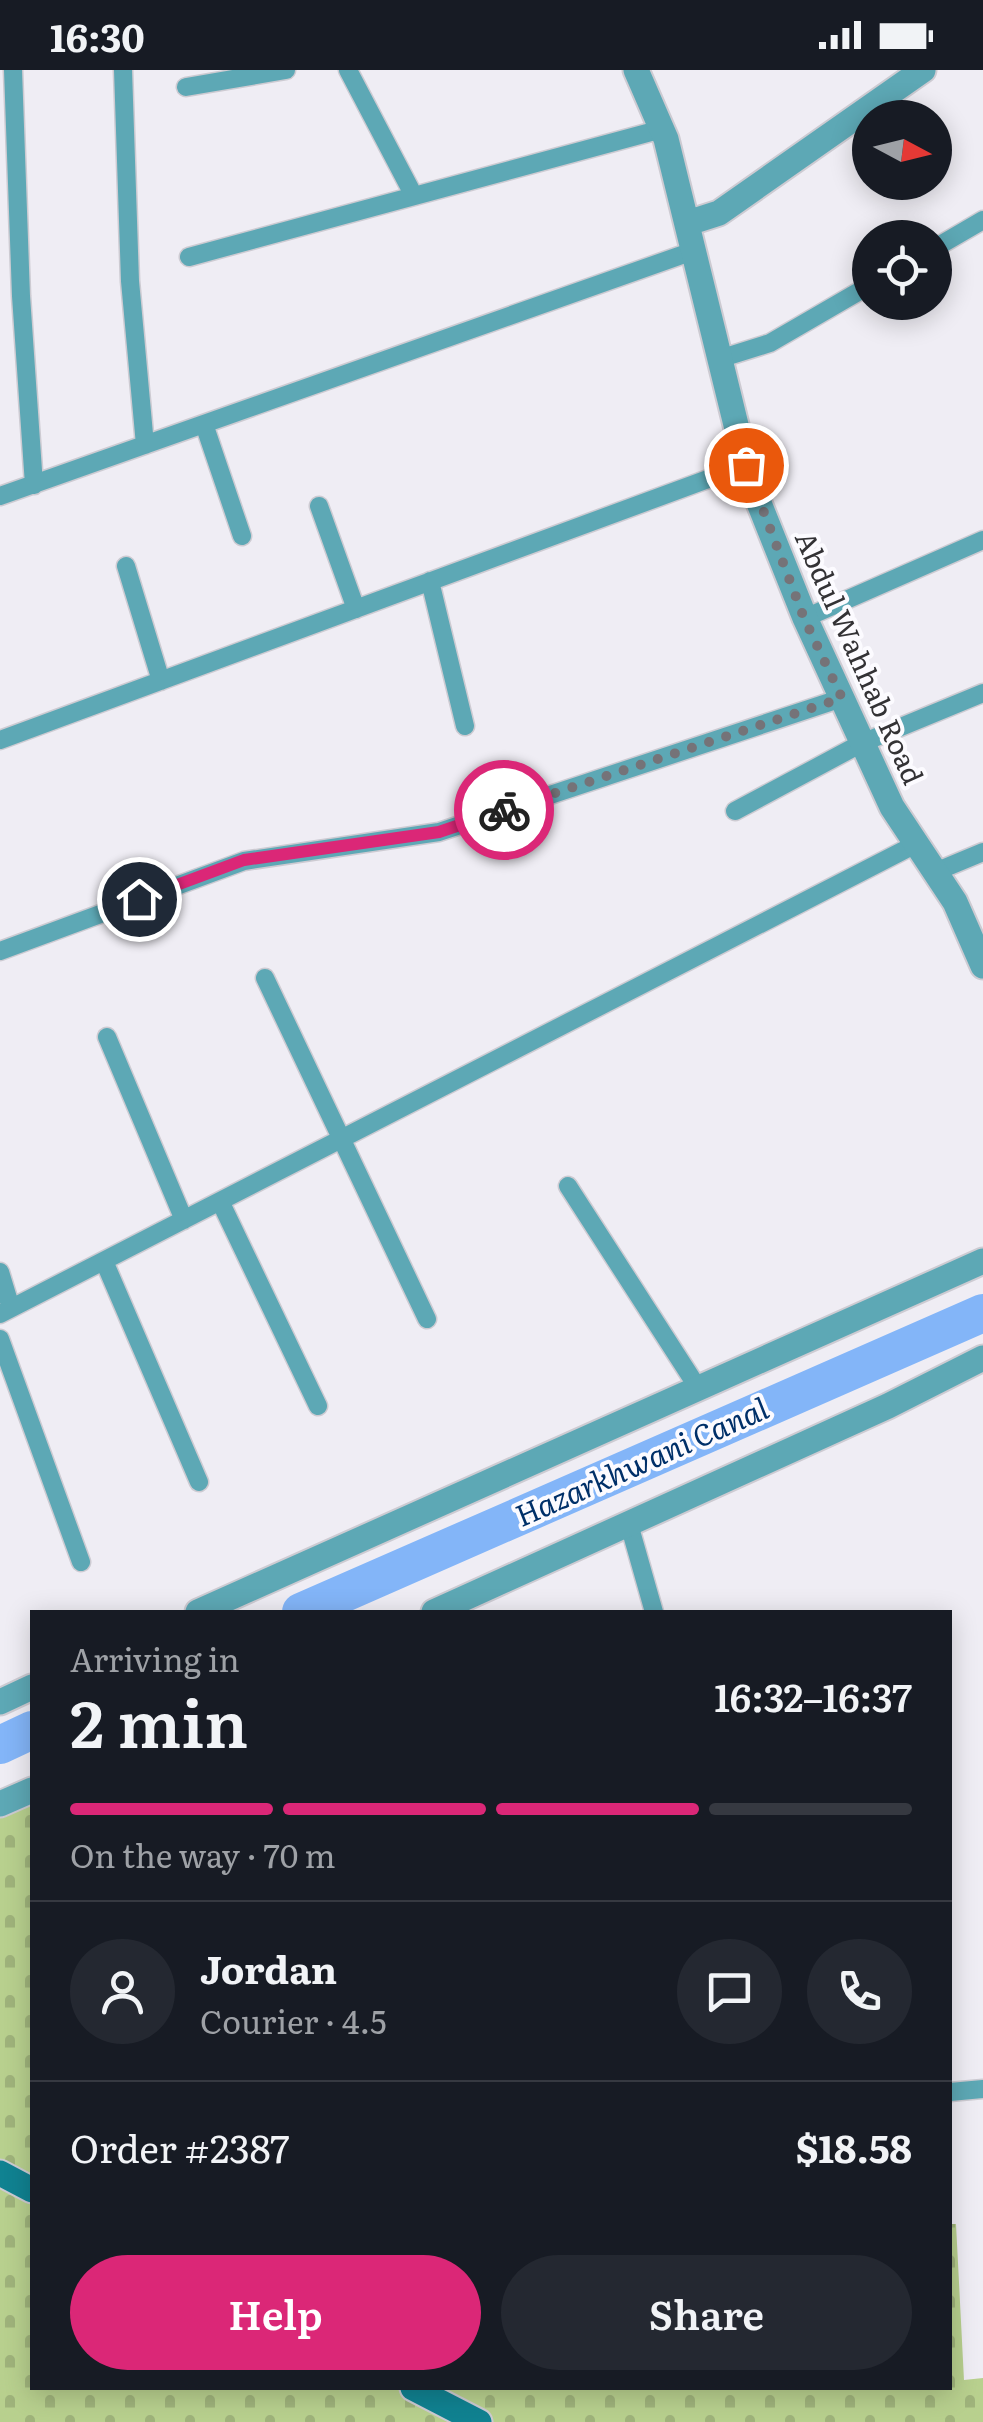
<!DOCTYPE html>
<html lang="en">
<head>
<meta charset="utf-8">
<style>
	:root { --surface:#171b24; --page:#242831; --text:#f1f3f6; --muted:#9ea1a6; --line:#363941; --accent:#db2777 }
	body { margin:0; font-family:Literata,serif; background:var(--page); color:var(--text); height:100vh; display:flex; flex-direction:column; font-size:38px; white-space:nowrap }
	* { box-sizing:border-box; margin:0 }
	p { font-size:32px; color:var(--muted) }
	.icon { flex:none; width:55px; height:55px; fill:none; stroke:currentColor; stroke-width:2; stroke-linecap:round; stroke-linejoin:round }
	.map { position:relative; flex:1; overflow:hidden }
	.details { position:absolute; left:30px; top:1540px; width:922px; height:780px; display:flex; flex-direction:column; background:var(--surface); border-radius:0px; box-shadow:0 5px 25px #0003 }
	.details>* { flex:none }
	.needle { width:65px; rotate:97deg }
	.fabs { position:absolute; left:852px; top:30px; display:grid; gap:20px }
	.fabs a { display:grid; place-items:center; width:100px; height:100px; border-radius:50%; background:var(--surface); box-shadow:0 5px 25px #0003; font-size:50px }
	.pin { position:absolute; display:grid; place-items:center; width:85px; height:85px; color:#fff; margin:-42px; border:5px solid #fff; border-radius:50%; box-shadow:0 2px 10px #0007 }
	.courier { position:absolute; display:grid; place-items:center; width:100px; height:100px; margin:-50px; border:8px solid #db2777; border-radius:50%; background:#fff; color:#222; box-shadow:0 2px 12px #0007 }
	.headline em { font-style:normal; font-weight:600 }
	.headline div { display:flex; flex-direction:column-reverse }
	.headline { display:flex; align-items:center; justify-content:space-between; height:170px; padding:0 40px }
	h1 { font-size:65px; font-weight:600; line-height:75px }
	.bar { display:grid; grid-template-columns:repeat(4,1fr); gap:15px 10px; align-content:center; height:120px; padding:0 40px }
	.bar i { height:12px; border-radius:8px; background:var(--line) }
	.bar .active { background:var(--accent) }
	.bar p { grid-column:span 4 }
	.line { display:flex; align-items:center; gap:25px; padding:0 40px; border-top:2px solid var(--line) }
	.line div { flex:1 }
	.round { display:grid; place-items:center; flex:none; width:105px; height:105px; border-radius:52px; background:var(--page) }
	.button { display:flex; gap:20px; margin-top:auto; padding:20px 40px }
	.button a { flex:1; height:115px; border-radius:60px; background:var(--accent); color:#fff; font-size:40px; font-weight:600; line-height:115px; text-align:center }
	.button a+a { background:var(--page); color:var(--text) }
	.status { display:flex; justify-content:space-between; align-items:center; height:70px; padding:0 50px; background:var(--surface); direction:ltr }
	.status svg { height:28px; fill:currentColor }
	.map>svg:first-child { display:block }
	.cemetery { fill:url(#cemetery-stones) }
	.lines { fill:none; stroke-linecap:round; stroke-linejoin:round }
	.canal { stroke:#83b5f8; stroke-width:38 }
	.lane-casing { stroke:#cdcbd2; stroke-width:21 }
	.street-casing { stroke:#cdcbd2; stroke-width:29 }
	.secondary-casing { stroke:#cdcbd2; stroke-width:29 }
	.lane { stroke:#5da8b5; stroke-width:18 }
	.street { stroke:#5da8b5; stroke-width:25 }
	.secondary { stroke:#108291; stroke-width:25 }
	.done { stroke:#757378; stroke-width:10; stroke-dasharray:0 18 }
	.route { stroke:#db2777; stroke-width:12 }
	.labels { text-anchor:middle; stroke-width:8; stroke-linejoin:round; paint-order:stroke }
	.street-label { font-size:28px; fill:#333235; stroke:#fcfbff }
	.water-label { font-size:30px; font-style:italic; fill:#003069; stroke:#fcfbff }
</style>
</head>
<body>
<div class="status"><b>16:30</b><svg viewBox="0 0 49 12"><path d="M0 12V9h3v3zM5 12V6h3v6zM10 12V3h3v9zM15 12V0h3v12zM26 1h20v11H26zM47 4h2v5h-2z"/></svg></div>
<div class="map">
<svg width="983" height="2352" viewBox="0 0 983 2352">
	<defs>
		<pattern id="cemetery-stones" width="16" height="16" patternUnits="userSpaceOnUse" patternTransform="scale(2.5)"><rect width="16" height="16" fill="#b8d08e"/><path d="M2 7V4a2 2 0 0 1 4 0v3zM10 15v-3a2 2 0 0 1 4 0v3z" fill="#9fb37b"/></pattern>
	</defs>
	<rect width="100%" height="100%" fill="#efedf4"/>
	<path class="cemetery" d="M 32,1715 L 32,2318 L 950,2318 L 950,2154 L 956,2154 L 964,2310 L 983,2308 L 983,2352 L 0,2352 L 0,1729 Z"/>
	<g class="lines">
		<path class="canal" d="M 301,1542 L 983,1243
			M 0,1675 L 32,1660"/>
		<defs>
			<path id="lane" d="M 13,0 L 21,226 L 34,415
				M 123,0 L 130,211 L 145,375
				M 348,0 L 414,126
				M 186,17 L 286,0
				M 935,178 L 983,150
				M 189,187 L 662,59
				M 719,289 L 770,273 L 870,215
				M 204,354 L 242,466
				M 0,426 L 693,181
				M 319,436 L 356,539
				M 126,496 L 161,611
				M 430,511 L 465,656
				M 805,548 L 983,470
				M 0,670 L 746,395
				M 735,741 L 862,673 L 983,623
				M 935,802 L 983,782
				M 0,881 L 244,791 L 439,762 L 842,628
				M 265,908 L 427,1249
				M 107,967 L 184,1150
				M 568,1116 L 698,1318
				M 220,1131 L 318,1336
				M 104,1191 L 199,1412
				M 0,1202 L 11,1238
				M 0,1244 L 916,774
				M 0,1269 L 81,1492
				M 629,1454 L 654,1542
				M 950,2022 L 983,2019"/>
			<path id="street" d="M 636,0 L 666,69 L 749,408 L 805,548 L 892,737 L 955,832 L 983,896
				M 688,153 L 719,143 L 923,0
				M 198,1542 L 983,1191
				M 434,1542 L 888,1336 L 983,1288
				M 0,1632 L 32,1617
				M 0,1734 L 32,1720"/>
			<path id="secondary" d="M 0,2103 L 32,2120
				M 413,2318 L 479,2352"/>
		</defs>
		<use href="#lane" class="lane-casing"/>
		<use href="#street" class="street-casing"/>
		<use href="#secondary" class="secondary-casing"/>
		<use href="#lane" class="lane"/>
		<use href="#street" class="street"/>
		<use href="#secondary" class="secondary"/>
	</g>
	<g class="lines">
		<path class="done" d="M 504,740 L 842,628 L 804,548 L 746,395"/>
		<path class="route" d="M 139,829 L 244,790 L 439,762 L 504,740"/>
	</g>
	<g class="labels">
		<g class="street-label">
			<text transform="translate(859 588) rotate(66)" y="10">Abdul Wahhab Road</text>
		</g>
		<g class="water-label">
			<text transform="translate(642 1393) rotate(-24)" y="10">Hazarkhwani Canal</text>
		</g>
	</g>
</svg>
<div class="fabs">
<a><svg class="needle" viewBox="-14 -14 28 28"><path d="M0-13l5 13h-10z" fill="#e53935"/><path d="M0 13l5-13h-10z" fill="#9ea1a6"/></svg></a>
<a><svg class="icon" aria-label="locate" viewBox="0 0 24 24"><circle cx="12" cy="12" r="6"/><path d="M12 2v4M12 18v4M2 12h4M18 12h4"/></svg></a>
</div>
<div class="pin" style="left:746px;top:395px;background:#ea580c"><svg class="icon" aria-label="bag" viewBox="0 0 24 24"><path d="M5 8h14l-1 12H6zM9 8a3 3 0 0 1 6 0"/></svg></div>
<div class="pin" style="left:139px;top:829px;background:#1f2937"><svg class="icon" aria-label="home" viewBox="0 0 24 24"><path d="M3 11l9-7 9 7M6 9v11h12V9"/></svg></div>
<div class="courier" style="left:504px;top:740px"><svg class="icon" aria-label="bike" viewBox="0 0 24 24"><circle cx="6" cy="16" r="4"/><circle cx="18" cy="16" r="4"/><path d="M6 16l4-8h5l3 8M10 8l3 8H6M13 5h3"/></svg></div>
<section class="details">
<div class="headline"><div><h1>2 min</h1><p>Arriving in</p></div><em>16:32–16:37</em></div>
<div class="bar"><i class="active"></i><i class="active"></i><i class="active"></i><i></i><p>On the way · 70 m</p></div>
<div class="line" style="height:180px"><a class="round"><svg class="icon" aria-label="person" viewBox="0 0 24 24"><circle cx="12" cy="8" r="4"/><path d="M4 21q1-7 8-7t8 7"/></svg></a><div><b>Jordan</b><p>Courier · 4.5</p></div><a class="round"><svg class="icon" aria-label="chat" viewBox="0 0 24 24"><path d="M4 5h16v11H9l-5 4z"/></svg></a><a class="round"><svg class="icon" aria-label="phone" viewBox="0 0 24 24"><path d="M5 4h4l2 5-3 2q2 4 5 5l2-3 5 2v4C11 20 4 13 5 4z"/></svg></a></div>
<div class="line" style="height:130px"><div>Order #2387</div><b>$18.58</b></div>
<div class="button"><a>Help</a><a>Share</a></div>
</section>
</div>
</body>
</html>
